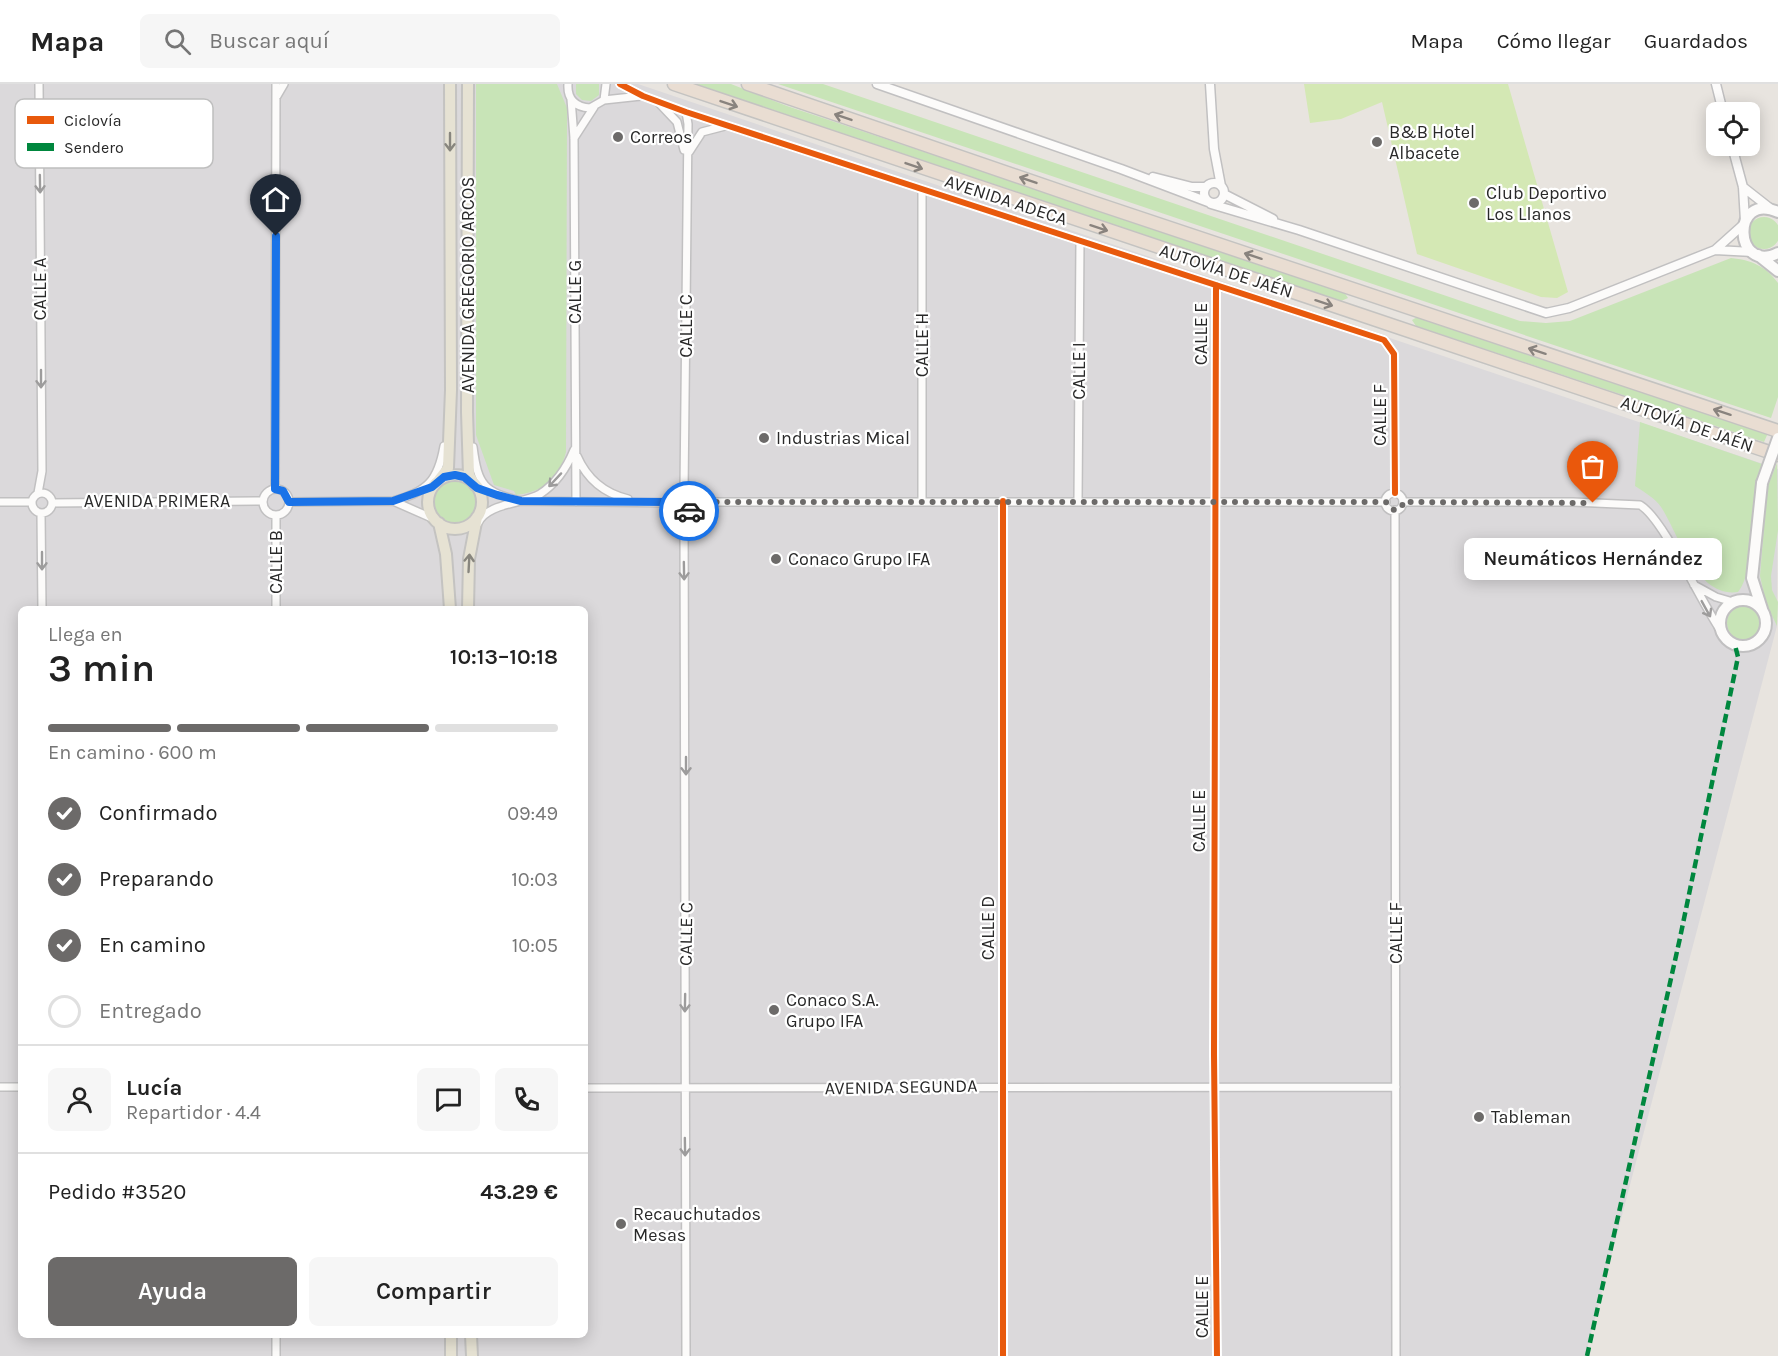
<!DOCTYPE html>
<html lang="es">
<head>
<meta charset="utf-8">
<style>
	:root { --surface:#fff; --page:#f6f6f6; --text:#222; --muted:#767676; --line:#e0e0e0; --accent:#6c6a69 }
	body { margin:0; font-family:Karla,sans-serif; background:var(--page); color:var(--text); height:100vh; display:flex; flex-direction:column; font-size:22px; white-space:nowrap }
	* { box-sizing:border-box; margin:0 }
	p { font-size:20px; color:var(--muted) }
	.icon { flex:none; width:33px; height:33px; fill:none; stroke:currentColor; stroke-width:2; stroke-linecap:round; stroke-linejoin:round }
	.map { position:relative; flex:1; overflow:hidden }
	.panel { position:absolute; left:18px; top:522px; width:570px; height:732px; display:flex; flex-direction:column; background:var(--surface); border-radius:9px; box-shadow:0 3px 15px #0003 }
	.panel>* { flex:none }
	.tools { position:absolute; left:1706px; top:18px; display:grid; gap:12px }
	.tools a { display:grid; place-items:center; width:54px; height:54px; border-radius:9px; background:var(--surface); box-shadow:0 3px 15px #0003; font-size:30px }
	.pin { position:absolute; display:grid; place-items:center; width:51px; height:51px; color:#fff; margin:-62px -26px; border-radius:50% 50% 50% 0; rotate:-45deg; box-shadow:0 0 6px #0007 }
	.pin .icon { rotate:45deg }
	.courier { position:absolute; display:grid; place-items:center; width:60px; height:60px; margin:-30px; border:4px solid #1a73e8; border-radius:50%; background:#fff; color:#222; box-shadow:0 2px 8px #0007 }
	.bubble { position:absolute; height:42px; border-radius:9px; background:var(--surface); box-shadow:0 3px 15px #0003; font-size:20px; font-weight:600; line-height:42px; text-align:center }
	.headline em { font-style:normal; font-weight:600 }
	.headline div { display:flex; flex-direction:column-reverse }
	.headline { display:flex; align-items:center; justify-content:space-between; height:102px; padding:0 30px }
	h1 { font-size:39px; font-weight:600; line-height:45px }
	.bar { display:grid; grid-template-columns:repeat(4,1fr); gap:9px 6px; align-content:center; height:72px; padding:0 30px }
	.bar i { height:8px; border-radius:4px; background:var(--line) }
	.bar .current { background:var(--accent) }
	.bar p { grid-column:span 4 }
	.line { display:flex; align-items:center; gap:15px; padding:0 30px; border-top:2px solid var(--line) }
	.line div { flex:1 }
	.round { display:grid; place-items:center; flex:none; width:63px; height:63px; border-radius:9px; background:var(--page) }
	ol { padding:0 30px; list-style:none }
	li { display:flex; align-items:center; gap:18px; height:66px }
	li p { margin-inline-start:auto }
	li .icon { padding:6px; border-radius:50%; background:var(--accent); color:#fff; stroke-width:4 }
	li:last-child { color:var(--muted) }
	li i { width:33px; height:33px; border:3px solid var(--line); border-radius:50% }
	.cta { display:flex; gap:12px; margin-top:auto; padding:12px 30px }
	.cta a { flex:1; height:69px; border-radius:9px; background:var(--accent); color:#fff; font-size:24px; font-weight:600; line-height:69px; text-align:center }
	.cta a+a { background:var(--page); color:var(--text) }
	header { display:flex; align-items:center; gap:36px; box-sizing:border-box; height:84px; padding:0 30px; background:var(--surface); border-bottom:2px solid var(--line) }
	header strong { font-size:28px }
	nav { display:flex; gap:33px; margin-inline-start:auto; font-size:21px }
	.search { width:420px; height:54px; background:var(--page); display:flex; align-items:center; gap:15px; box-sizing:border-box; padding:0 21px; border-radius:9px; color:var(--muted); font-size:22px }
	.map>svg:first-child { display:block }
	.industrial { fill:#dbd9db; fill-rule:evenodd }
	.green { fill:#c8e4b7 }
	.pitch { fill:#d4e8b4 }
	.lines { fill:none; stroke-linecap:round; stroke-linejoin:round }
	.minor-casing { stroke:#c1c0c1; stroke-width:10 }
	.tertiary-casing { stroke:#c1c0c1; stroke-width:11 }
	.secondary-casing { stroke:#c1c0c1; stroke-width:14 }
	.primary-casing { stroke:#c4c3c1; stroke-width:14 }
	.motorway-casing { stroke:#c4c3c1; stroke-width:15 }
	.minor { stroke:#fcfbfa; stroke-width:7 }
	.tertiary { stroke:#fcfbfa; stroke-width:8 }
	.secondary { stroke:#fcfbfa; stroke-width:10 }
	.primary { stroke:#e6e2d3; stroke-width:10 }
	.motorway { stroke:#e9ddd2; stroke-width:12 }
	.secondary-bridge-casing { stroke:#c1c0c1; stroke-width:14; stroke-linecap:butt }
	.secondary-bridge { stroke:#fcfbfa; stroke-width:10 }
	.quiet { stroke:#00873e; stroke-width:4.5; stroke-dasharray:9 4.5; stroke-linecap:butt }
	.cycleway-casing { stroke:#fff; stroke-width:10 }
	.cycleway { stroke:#e8590c; stroke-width:6 }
	.oneway { stroke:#89837e }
	.oneway2 { stroke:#88867e }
	.oneway3 { stroke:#9d9c9c }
	.done { stroke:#6c6a69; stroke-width:6; stroke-dasharray:0 10.8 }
	.route { stroke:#1a73e8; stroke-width:8 }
	.poi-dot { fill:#6c6a69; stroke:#fff; stroke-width:2 }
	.labels { text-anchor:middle; stroke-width:4.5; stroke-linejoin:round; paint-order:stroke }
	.poi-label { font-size:18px; fill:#292929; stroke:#fff; text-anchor:start }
	.street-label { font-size:18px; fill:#292929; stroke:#fff }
	.key { fill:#fff; stroke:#bfbfbf; stroke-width:1.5 }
	.key-label { font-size:16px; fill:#292929 }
</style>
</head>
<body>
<header>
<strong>Mapa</strong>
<div class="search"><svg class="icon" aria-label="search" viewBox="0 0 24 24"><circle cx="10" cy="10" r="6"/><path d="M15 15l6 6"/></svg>Buscar aquí</div>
<nav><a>Mapa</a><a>Cómo llegar</a><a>Guardados</a></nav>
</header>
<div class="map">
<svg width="1778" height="1272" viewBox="0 0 1778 1272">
	<rect width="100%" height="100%" fill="#e8e4df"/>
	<path class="industrial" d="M 0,0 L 638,0 L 1778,385 L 1777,542 L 1585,1272 L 0,1272 ZM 21,525 L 585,525 L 585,1251 L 21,1251 Z"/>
	<path class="green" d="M 476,0 L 557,0 L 567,24 L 566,368 C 559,395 543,408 516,411 L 514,407 L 494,401 L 476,351 Z
		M 576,0 L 599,0 L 599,11 L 591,17 L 582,16 L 576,10 Z
		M 696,0 L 731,0 L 787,22 L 1344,208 L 1348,214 L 1341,217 Z
		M 778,0 L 823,0 L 1520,237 L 1546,239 L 1570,237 L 1731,174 C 1751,176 1766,182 1778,199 L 1778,313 L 1771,334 Z
		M1748 149a16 16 0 1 1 32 0a16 16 0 1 1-32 0Z
		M 1419,232 L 1768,349 L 1764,358 L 1416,242 L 1412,236 Z
		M 1640,338 L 1762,380 C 1751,412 1757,485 1738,508 C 1696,514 1679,450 1661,423 C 1655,414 1644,408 1635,402 Z
		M 1777,379 L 1778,446 L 1771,492 L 1772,506 L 1778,518 L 1777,542 L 1766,519 L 1760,492 L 1767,404 Z
		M433 418a22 22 0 1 1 44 0a22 22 0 1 1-44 0Z
		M1727 539a17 17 0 1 1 34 0a17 17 0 1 1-34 0Z"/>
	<path class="pitch" d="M 1304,0 L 1508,0 L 1568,208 L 1557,214 L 1541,213 L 1417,170 L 1382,18 L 1341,35 L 1310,39 Z"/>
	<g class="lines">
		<defs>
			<path id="minor" d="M 568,0 C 567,15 575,23 590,24 L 604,16 L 606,0
				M 620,0 L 643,12 L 686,28 L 1384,256 L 1394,270 L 1395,409
				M 277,12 L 284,0
				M 571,15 L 574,54 L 576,418
				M 604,16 L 641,12
				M 659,19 L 677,38 L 684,66
				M 574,54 L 594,23
				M 689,68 L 702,48 L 725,42
				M 1216,201 L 1214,971 L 1217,1272
				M 473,363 C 478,402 484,408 521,417 L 674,419
				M 577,372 C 587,395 603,409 628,415
				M 275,405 L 276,0
				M263 418a13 13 0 1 1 26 0a13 13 0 1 1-26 0Z
				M 684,407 L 688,40 L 686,28
				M32 419a10 10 0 1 1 20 0a10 10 0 1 1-20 0Z
				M 38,409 L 42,387 L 39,0
				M1385 418a9 9 0 1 1 18 0a9 9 0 1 1-18 0Z
				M 393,417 L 434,435
				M 1003,417 L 1003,1272
				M 1078,417 L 1080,157
				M 0,418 L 31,418
				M 289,418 L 393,417 C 427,408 438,397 444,362
				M 695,418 L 1386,418
				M 922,418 L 922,105
				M 1403,418 L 1573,418 L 1640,421 C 1663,434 1702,520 1721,547
				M 52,419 L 263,417
				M 674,419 L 678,409 L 684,407 L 691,410 L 695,418
				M 1395,426 L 1396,1272
				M 684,428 L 686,1272
				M 41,429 L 42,525
				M 276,431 L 276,525
				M 478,439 C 487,419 523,420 540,410 C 557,399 567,383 574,366
				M 1694,501 L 1716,513 L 1733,518
				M 0,1003 L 21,1003
				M 585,1004 L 1396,1003
				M 276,1272 L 276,1251"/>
			<path id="tertiary" d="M 877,0 L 1121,85 L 1208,118
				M 1210,0 L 1214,65 L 1221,102
				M 1716,0 L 1723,28
				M 1732,62 L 1743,103 L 1745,137
				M 1153,93 L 1192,103 L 1205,103
				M1204 109a10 10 0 1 1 20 0a10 10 0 1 1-20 0Z
				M 1743,103 L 1771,125
				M 1224,110 L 1273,135
				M 1211,120 L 1299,146 L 1546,229 L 1569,224 L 1715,166 L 1744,140
				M 1715,166 L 1753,168"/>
			<path id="secondary" d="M 1778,128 C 1730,107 1734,191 1778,169
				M 1758,171 L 1778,187
				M1720 539a23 23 0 1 1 46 0a23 23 0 1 1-46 0Z
				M 1762,525 L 1752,494 L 1762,399"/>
			<path id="primary" d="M 468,0 L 467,328 L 469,391 L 475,401
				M428 418a27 27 0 1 1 54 0a27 27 0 1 1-54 0Z
				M 438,397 L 448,384 L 451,306 L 450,0
				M 439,439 L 446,470 L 450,525
				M 468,525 L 469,475 L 477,433
				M 451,1251 L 451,1272
				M 471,1251 L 472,1272"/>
			<path id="motorway" d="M 674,0 L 1778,371
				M 748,0 L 1092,118 L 1778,347"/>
		</defs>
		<use href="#minor" class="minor-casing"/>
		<use href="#tertiary" class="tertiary-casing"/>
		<use href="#secondary" class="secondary-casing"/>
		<use href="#primary" class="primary-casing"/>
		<use href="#motorway" class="motorway-casing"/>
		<use href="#minor" class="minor"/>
		<use href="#tertiary" class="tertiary"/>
		<use href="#secondary" class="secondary"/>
		<use href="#primary" class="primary"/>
		<use href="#motorway" class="motorway"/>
		<defs>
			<path id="secondary-bridge" d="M 1762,399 L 1778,354"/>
		</defs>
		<use href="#secondary-bridge" class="secondary-bridge-casing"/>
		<use href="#secondary-bridge" class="secondary-bridge"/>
		<path class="quiet" d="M 1587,1272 L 1680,854 L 1738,573 L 1735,561"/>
		<defs>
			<path id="cycleway" d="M 620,0 L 643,12 L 686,28 L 1384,256 L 1394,270 L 1395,409
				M 1216,201 L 1214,971 L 1217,1272
				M 1003,417 L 1003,1272"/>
		</defs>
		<use href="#cycleway" class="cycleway-casing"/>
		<use href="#cycleway" class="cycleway"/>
	</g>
	<defs><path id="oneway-shaft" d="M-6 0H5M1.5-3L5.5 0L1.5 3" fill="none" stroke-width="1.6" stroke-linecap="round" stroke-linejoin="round" transform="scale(1.5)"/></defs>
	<g class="oneway">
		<use href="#oneway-shaft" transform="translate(729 20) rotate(19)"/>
		<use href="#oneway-shaft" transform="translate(843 33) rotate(-161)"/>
		<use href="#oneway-shaft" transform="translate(914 82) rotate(19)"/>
		<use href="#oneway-shaft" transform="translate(1028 96) rotate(-161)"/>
		<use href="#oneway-shaft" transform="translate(1099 144) rotate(18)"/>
		<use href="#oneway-shaft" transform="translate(1253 172) rotate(-162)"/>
		<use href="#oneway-shaft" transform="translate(1324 219) rotate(18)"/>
		<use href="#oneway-shaft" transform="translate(1537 267) rotate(-162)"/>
		<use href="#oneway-shaft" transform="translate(1722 328) rotate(-162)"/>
	</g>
	<g class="oneway2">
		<use href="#oneway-shaft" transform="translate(450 58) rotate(90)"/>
		<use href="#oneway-shaft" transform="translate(469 479) rotate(-87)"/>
	</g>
	<g class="oneway3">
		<use href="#oneway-shaft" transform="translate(40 100) rotate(89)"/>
		<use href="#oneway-shaft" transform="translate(41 295) rotate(90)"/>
		<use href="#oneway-shaft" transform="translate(555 396) rotate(133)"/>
		<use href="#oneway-shaft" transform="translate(42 477) rotate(90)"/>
		<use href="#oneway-shaft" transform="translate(684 487) rotate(89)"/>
		<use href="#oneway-shaft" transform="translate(1706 525) rotate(61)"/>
		<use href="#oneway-shaft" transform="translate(686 682) rotate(90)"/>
		<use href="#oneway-shaft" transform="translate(685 919) rotate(91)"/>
		<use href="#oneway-shaft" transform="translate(685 1063) rotate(89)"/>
	</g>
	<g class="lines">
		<path class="done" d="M 689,427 L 695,418 L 1386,418 L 1394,426 L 1402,423 L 1403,418 L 1593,419"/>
		<path class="route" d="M 276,152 L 275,405 L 283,407 L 289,418 L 393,417 L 432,403 L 444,393 L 455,391 L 464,393 L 477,404 L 497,411 L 521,417 L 668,418 L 674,418 L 680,428 L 689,427"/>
	</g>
	<g class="poi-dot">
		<circle cx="618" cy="53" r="6"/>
		<circle cx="1377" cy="58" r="6"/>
		<circle cx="1474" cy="119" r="6"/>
		<circle cx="764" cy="354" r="6"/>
		<circle cx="776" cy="475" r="6"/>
		<circle cx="774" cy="926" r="6"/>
		<circle cx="1479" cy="1033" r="6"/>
		<circle cx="621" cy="1140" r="6"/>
	</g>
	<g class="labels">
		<g class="poi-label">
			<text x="1389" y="54">B&amp;B Hotel<tspan x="1389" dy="21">Albacete</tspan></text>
			<text x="630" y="59">Correos</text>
			<text x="1486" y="115">Club Deportivo<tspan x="1486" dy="21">Los Llanos</tspan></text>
			<text x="776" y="360">Industrias Mical</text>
			<text x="788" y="481">Conaco Grupo IFA</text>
			<text x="786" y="922">Conaco S.A.<tspan x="786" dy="21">Grupo IFA</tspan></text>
			<text x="1491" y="1039">Tableman</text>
			<text x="633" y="1136">Recauchutados<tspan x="633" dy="21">Mesas</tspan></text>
		</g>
		<g class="street-label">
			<text transform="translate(1006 116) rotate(18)" y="6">AVENIDA ADECA</text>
			<text transform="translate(1226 187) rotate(18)" y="6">AUTOVÍA DE JAÉN</text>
			<text transform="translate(468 201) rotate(-90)" y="6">AVENIDA GREGORIO ARCOS</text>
			<text transform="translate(40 205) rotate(-90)" y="6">CALLE A</text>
			<text transform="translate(575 208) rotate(-90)" y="6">CALLE G</text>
			<text transform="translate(686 242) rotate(-90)" y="6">CALLE C</text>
			<text transform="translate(1201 250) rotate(-90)" y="6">CALLE E</text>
			<text transform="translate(922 261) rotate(-90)" y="6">CALLE H</text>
			<text transform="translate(1079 287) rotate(-90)" y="6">CALLE I</text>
			<text transform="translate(1380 331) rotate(-90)" y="6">CALLE F</text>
			<text transform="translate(1687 340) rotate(19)" y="6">AUTOVÍA DE JAÉN</text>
			<text x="157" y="423">AVENIDA PRIMERA</text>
			<text transform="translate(276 478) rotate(-90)" y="6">CALLE B</text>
			<text transform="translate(1199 737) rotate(-90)" y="6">CALLE E</text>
			<text transform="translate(988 844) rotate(-90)" y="6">CALLE D</text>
			<text transform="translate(1396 849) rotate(-90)" y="6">CALLE F</text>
			<text transform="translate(686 850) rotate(-89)" y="6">CALLE C</text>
			<text transform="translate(901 1003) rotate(-1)" y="6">AVENIDA SEGUNDA</text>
			<text transform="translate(1202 1223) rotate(-90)" y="6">CALLE E</text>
		</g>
	</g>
	<rect x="15" y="15" width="198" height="69" rx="9" class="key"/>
	<rect x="27" y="32" width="27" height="8" fill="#e8590c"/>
	<rect x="27" y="59" width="27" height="8" fill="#00873e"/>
	<g class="key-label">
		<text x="64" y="42">Ciclovía</text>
		<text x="64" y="69">Sendero</text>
	</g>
</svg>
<div class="tools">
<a><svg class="icon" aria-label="locate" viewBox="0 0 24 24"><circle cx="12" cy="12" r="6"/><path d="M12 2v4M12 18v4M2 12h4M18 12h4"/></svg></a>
</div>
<div class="pin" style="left:1593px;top:419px;background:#ea580c"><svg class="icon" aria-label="bag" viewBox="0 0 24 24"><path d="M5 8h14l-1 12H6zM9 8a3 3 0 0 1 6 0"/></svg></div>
<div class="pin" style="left:276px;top:152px;background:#1f2937"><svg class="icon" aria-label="home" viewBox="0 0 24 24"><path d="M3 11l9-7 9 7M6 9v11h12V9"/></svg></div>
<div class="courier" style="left:689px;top:427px"><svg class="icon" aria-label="car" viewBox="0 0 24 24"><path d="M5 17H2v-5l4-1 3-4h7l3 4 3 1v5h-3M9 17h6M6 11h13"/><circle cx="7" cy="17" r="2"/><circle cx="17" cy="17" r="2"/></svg></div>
<div class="bubble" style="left:1464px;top:454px;width:258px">Neumáticos Hernández</div>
<section class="panel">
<div class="headline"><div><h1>3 min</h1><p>Llega en</p></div><em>10:13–10:18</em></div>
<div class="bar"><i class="current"></i><i class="current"></i><i class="current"></i><i></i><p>En camino · 600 m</p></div>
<ol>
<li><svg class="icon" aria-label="check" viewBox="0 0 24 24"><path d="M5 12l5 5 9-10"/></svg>Confirmado<p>09:49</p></li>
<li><svg class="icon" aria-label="check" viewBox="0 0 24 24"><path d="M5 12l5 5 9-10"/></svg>Preparando<p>10:03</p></li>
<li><svg class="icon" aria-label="check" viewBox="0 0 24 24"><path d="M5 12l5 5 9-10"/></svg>En camino<p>10:05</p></li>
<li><i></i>Entregado</li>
</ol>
<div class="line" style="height:108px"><a class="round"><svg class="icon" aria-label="person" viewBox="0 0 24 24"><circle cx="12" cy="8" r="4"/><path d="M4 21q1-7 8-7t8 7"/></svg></a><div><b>Lucía</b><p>Repartidor · 4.4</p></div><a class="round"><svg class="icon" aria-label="chat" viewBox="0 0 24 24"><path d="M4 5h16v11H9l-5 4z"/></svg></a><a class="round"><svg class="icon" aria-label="phone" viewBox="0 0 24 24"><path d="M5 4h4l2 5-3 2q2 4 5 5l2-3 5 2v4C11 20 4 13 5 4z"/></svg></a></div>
<div class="line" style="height:78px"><div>Pedido #3520</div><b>43.29 €</b></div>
<div class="cta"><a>Ayuda</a><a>Compartir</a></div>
</section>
</div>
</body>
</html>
